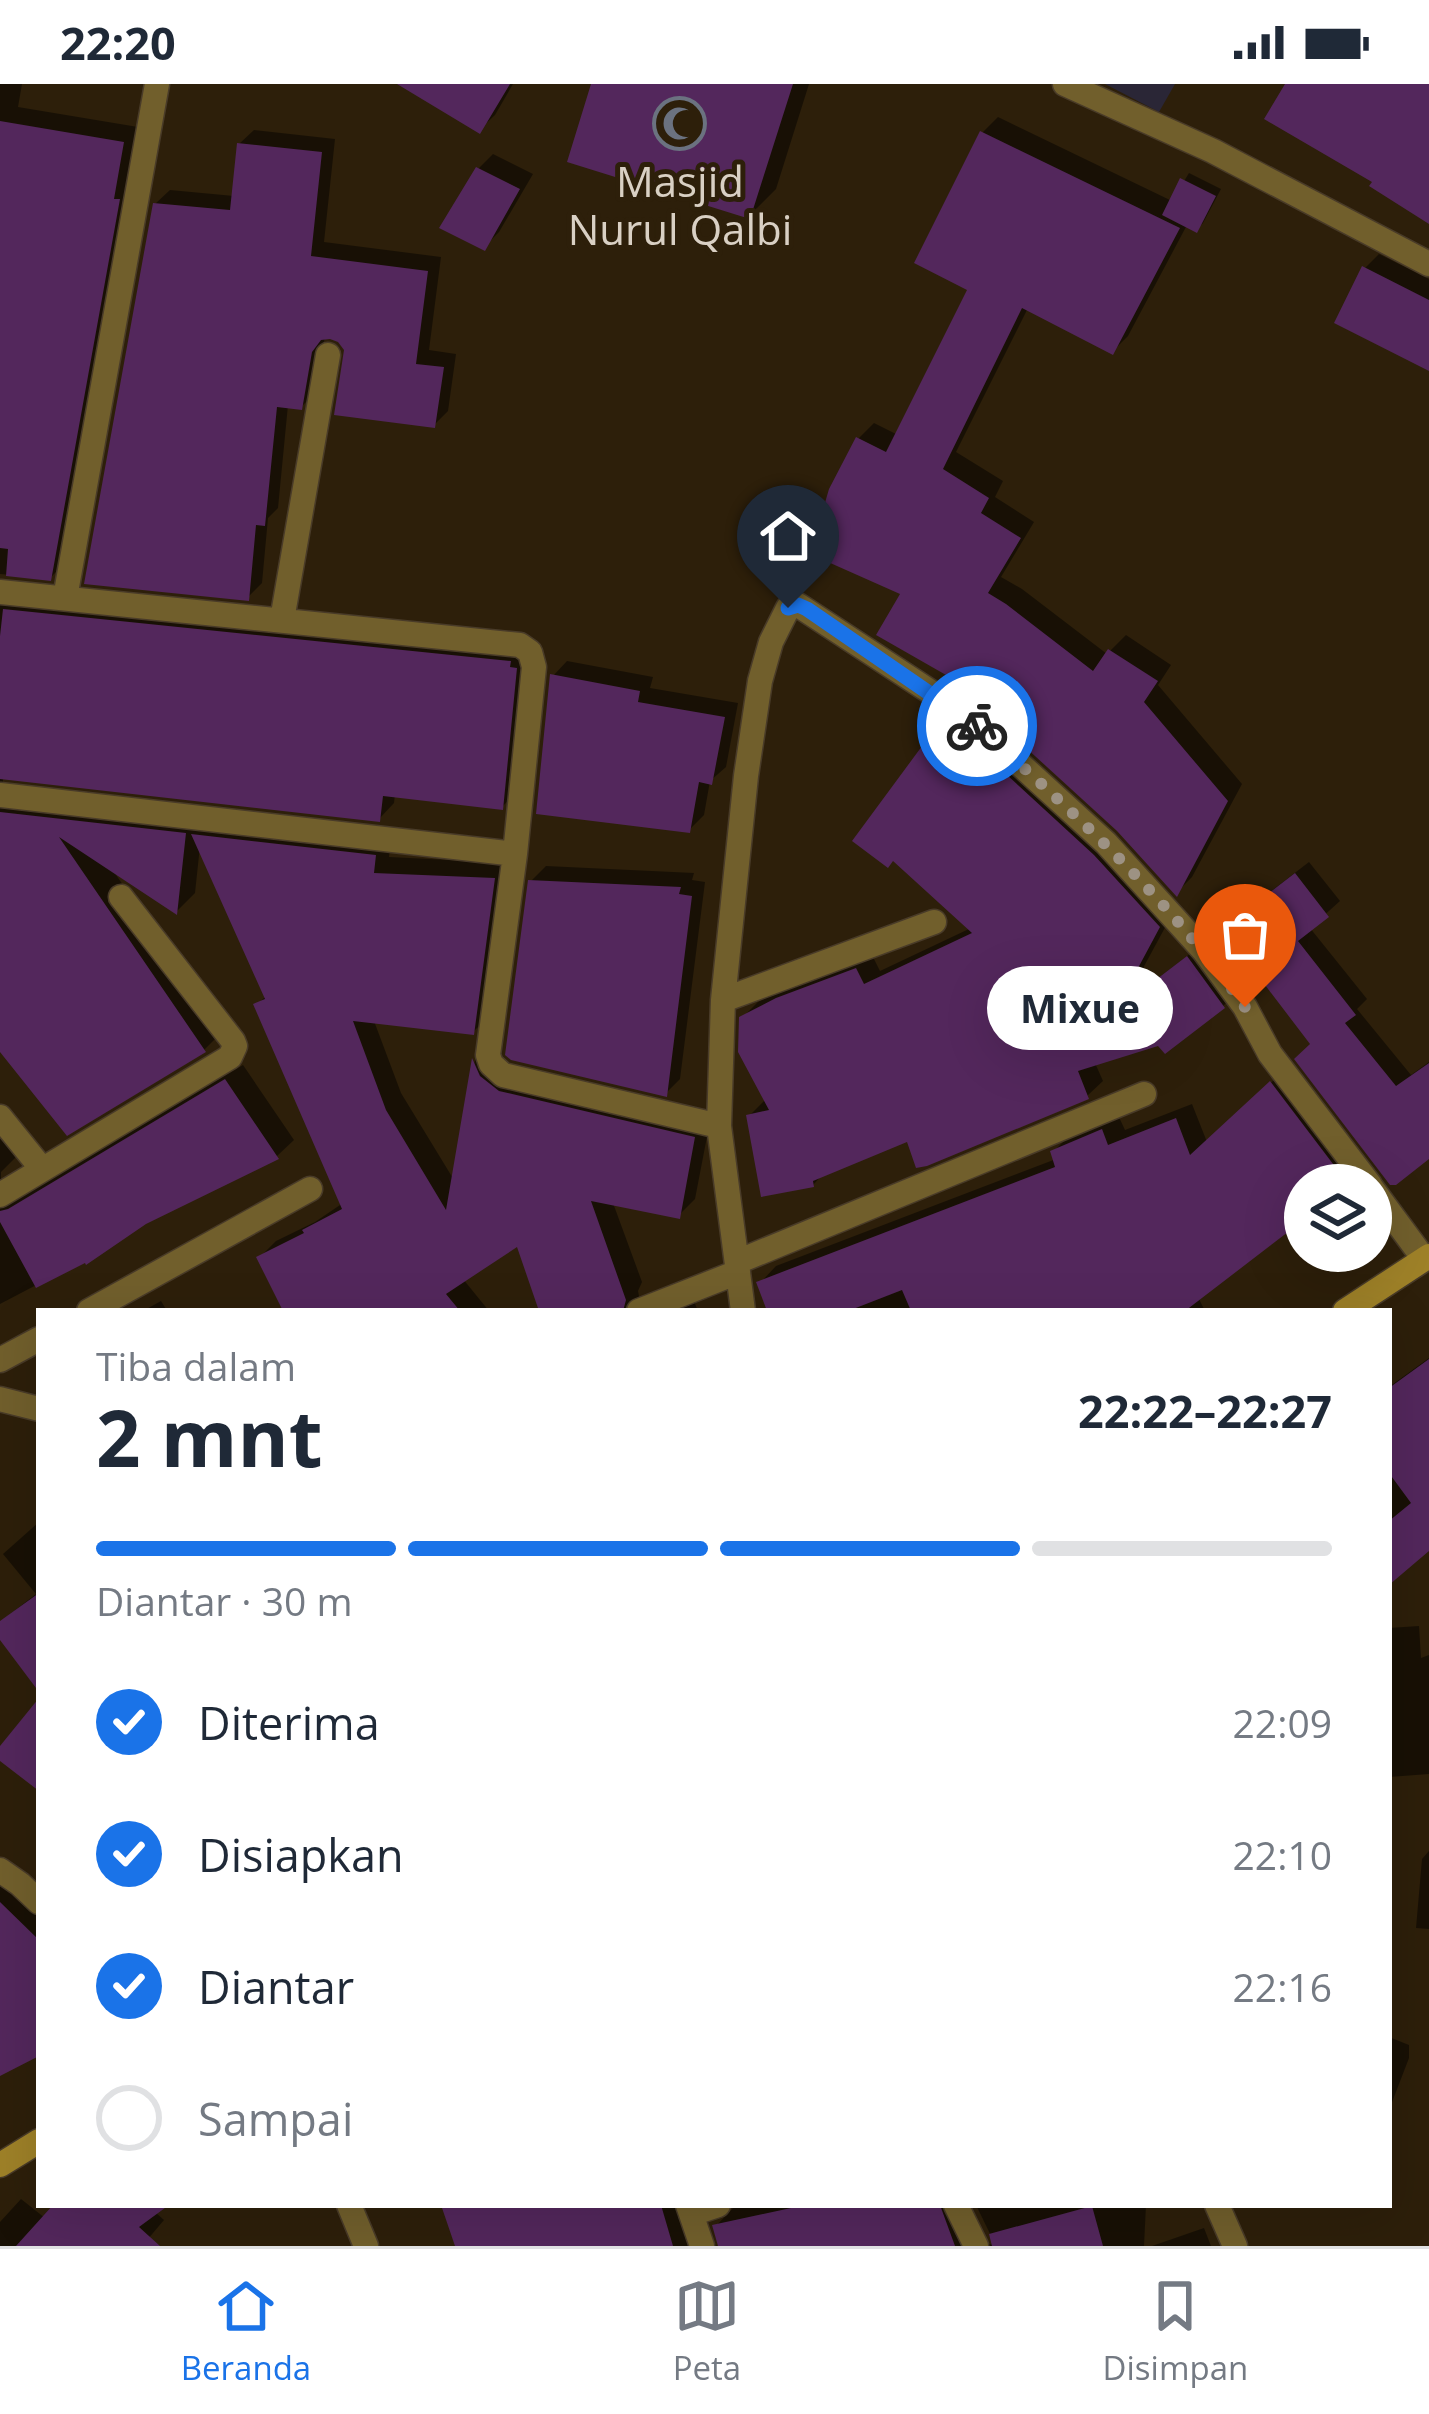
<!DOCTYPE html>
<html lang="id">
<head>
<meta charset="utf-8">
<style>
	:root { --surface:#fff; --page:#f6f6f7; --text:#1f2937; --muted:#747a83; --line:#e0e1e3; --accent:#1a73e8 }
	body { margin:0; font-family:"Open Sans",sans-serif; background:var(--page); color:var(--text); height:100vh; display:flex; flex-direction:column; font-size:45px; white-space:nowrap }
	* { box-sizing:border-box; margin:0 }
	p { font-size:39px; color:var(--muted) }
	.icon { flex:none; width:66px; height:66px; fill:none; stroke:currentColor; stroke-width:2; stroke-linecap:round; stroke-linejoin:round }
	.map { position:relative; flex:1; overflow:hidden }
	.side { position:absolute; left:36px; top:1224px; width:1356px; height:900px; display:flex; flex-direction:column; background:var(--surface); border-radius:0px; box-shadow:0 12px 48px #0002 }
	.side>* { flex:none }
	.buttons { position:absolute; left:1284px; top:1080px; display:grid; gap:24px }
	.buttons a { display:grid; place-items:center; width:108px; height:108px; border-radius:50%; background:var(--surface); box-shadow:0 12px 48px #0002; font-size:60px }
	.pin { position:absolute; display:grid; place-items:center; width:102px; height:102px; color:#fff; margin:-123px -51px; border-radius:50% 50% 50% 0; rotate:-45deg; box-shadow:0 0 12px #0007 }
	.pin .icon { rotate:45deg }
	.courier { position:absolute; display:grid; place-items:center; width:120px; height:120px; margin:-60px; border:9px solid #1a73e8; border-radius:50%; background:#fff; color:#222; box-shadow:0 3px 15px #0007 }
	.bubble { position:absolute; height:84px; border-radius:42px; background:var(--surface); box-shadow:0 12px 48px #0002; font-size:39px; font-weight:700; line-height:84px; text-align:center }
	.head em { font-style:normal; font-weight:700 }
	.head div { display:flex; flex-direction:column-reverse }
	.head { display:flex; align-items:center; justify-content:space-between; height:204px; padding:0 60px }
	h1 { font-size:78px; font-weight:700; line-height:90px }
	.bar { display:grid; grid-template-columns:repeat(4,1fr); gap:18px 12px; align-content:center; height:144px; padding:0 60px }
	.bar i { height:15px; border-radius:9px; background:var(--line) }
	.bar .active { background:var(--accent) }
	.bar p { grid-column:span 4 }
	ol { padding:0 60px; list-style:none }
	li { display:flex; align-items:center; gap:36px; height:132px }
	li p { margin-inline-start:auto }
	li .icon { padding:12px; border-radius:50%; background:var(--accent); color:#fff; stroke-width:4 }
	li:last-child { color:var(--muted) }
	li i { width:66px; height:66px; border:6px solid var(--line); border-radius:50% }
	.status { display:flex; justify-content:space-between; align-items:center; height:84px; padding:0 60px; background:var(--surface); direction:ltr }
	.status svg { height:33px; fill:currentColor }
	.tabs { display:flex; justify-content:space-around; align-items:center; height:168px; border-top:3px solid var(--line); background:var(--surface); font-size:33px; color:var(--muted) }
	.tabs a { display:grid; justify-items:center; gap:6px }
	.tabs .active { color:var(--accent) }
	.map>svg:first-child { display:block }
	.education { fill:#2a2636 }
	.shadow { fill:#0007 }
	.building { fill:#53275c }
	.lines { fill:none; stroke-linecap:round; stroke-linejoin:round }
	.street-casing { stroke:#493b28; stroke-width:27 }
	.secondary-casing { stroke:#493b28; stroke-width:27 }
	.street { stroke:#715f2c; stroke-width:24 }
	.secondary { stroke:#9e8128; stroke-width:24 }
	.done { stroke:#9d9283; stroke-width:12; stroke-dasharray:0 21.6 }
	.route { stroke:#1a73e8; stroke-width:15 }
	.labels { text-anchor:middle; stroke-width:10; stroke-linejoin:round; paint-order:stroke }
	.poi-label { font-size:42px; fill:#d9d0c4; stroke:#2d1f0a }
</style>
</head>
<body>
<div class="status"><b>22:20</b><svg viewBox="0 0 49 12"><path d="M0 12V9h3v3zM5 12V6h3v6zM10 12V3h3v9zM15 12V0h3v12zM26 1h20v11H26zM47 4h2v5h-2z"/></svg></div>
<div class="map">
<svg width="1429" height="2162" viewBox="0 0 1429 2162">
	<rect width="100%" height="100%" fill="#2d1f0a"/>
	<path class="education" d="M 1105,0 L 1175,0 L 1159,28 Z"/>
	<path class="shadow" d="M 0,0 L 22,0 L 18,23 L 138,43 L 66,478 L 50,494 L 0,490 Z
		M 420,0 L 513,0 L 495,31 L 479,46 Z
		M 595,0 L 809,0 L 776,105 L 749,132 Z
		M 998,33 L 1172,117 L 1189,89 L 1221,105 L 1203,139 L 1196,146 L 1187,141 L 1128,252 L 1112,268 L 1028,224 L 956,368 L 1003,397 L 995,413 L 1034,438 L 1001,493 L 1022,505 L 1107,570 L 1126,551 L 1171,581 L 1158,601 L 1242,700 L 1192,793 L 1177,808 L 1119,745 L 971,602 L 904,508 L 858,355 L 874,339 L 898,351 L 971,204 L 982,49 Z
		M 254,46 L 335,55 L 324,158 L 441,173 L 429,266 L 456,270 L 448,327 L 434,341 L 347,266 L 342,257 L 325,252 L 315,309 L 301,323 L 288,321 L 278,424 L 268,434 L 262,499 L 247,514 L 155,120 L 170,106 L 234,112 L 239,60 Z
		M 493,70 L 533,90 L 499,148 L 484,163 L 478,85 Z
		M 1379,170 L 1429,195 L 1429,274 L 1365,184 Z
		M 0,499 L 525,562 L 517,707 L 502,723 L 395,710 L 394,719 L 379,735 L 3,692 L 3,699 L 391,755 L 389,773 L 510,779 L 490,931 L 473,948 L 374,937 L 401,1009 L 454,1096 L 475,976 L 489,961 L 516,992 L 710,1037 L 695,1115 L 679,1131 L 613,1119 L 642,1198 L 638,1207 L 640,1217 L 652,1227 L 577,1227 L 518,1158 L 463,1195 L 489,1227 L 287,1227 L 260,1173 L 276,1157 L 315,1138 L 343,1119 L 257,921 L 267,911 L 200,762 L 195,809 L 177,827 L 112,785 L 223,947 L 204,966 L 0,964 Z
		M 567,577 L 653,593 L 650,604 L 738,619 L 726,683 L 710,697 L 704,731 L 689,746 L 553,592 Z
		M 959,622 L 1174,827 L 1123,921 L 1203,860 L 1239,907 L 1223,922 L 1159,958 L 1095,979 L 1103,997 L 1087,1012 L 909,1054 L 824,1089 L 813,1101 L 749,1032 L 766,1015 L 742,934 L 758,918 L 795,899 L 872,871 L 880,887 L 971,844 L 944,637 Z
		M 1309,778 L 1340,817 L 1310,844 L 1367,915 L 1357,925 L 1411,991 L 1429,978 L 1429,1071 L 1314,960 L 1230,839 Z
		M 546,782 L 694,789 L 692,796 L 705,798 L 680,995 L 666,1009 L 531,797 Z
		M 243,981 L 294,1056 L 277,1072 L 144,1138 L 86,1175 L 0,1220 L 0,1046 L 19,1070 L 1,1088 L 1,1101 L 11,1110 L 28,1109 Z
		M 1288,983 L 1362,1101 L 1305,1101 L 1305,1141 L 1300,1135 L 1198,1213 L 1205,1227 L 770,1227 L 760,1199 L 776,1182 L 1056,1075 L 1054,1067 L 1070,1051 L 1118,1031 L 1125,1046 L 1192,1020 L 1207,1058 Z
		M 693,1215 L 698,1227 L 660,1227 Z
		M 161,1217 L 167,1227 L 143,1227 Z
		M 1429,1274 L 1429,1463 L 1389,1497 L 1389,1303 Z
		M 39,1438 L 39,1603 L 0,1551 L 0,1538 L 36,1510 L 3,1470 Z
		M 1419,1542 L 1421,1574 L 1429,1571 L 1429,1690 L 1389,1693 L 1389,1544 Z
		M 1429,1767 L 1429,1845 L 1416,1844 L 1422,1775 Z
		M 0,1790 L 39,1827 L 39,1968 L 0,1988 Z
		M 1389,1953 L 1409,1961 L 1409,1974 L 1389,2026 Z
		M 21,2115 L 45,2134 L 57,2121 L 164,2121 L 155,2128 L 164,2136 L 142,2162 L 0,2162 L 0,2138 Z
		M 444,2121 L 694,2121 L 703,2149 L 717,2162 L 458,2162 Z
		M 749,2121 L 965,2121 L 986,2159 L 996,2162 L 976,2121 L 1146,2121 L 1144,2162 L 720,2162 L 716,2142 L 733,2124 Z
		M 1204,2144 L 1211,2162 L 1152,2162 Z"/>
	<path class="building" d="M 397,0 L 510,0 L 480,50 Z
		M 591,0 L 793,0 L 750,135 L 567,78 Z
		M 1285,0 L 1429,0 L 1429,140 L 1369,102 L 1372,98 L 1264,35 Z
		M 0,37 L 124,58 L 114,115 L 120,115 L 51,497 L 6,492 L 8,465 L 0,464 Z
		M 980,47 L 1180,144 L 1113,271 L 1022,224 L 943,385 L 989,414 L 981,429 L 1021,454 L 988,509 L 1006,520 L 1093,587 L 1108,565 L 1158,597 L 1144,618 L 1228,717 L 1177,813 L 1117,747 L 977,619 L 962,609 L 967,603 L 876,551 L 900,510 L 810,470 L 829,405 L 856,353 L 886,368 L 967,206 L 914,179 Z
		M 237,59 L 322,68 L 311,172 L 428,187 L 416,280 L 444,283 L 435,344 L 334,331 L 344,266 L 338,258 L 330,255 L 321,256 L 312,268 L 302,326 L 277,323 L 265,442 L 256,441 L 249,517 L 84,500 L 153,119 L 230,126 Z
		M 476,83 L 520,105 L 485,167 L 439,144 Z
		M 1180,94 L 1216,112 L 1197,149 L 1162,131 Z
		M 1362,182 L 1429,216 L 1429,287 L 1334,239 Z
		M 3,525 L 511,577 L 510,583 L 517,584 L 503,726 L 383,712 L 380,738 L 0,695 L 0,552 Z
		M 550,590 L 640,607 L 638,618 L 725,633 L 712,701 L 699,698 L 690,749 L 536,730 Z
		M 942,635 L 956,644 L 1094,771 L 1160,843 L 1115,927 L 1187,872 L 1225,924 L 1165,970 L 1158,962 L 1078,987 L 1089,1015 L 927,1082 L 916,1084 L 907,1058 L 813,1097 L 814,1103 L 761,1113 L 746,1031 L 769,1026 L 738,968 L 739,933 L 776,914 L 856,884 L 864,900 L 972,849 L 893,777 L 888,784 L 852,757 Z
		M 0,728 L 186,749 L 177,831 L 59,753 L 206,968 L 67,1052 L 0,968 Z
		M 191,750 L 376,771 L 374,789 L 495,794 L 474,951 L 353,937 L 386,1026 L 446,1126 L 472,974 L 480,992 L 499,1007 L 695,1053 L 680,1135 L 591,1117 L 626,1216 L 623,1227 L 539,1227 L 517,1163 L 446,1210 L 460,1227 L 283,1227 L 256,1173 L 304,1149 L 302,1146 L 342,1125 L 253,920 L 265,915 Z
		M 1295,789 L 1329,833 L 1298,857 L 1356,931 L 1345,939 L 1396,1002 L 1429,979 L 1429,1075 L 1396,1101 L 1390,1101 L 1294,975 L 1310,960 L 1262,897 L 1252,904 L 1213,852 Z
		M 528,796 L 681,803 L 679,810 L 692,812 L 667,1013 L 511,976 L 505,971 Z
		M 225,995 L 279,1075 L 146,1140 L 86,1181 L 85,1179 L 36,1204 L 0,1138 L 0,1127 L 8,1125 Z
		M 1270,997 L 1349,1101 L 1305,1101 L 1305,1135 L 1185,1227 L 911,1227 L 902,1206 L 848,1227 L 767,1227 L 756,1198 L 1055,1083 L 1050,1067 L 1102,1045 L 1108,1061 L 1176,1034 L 1190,1071 Z
		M 1429,1275 L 1429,1467 L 1389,1501 L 1389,1437 L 1411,1419 L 1389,1389 L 1389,1304 Z
		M 39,1509 L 39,1608 L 0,1556 L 0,1537 Z
		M 39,1614 L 39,1707 L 0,1677 L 0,1662 Z
		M 0,1818 L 39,1856 L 39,1972 L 0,1992 Z
		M 53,2121 L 169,2121 L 139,2143 L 160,2162 L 16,2162 Z
		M 441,2121 L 661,2121 L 673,2162 L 455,2162 Z
		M 805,2121 L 940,2121 L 955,2162 L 718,2162 L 712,2141 Z
		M 1092,2122 L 1103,2162 L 992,2162 L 989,2150 Z"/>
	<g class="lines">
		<defs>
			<path id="street" d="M 1065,0 L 1213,67 L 1429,180
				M 0,508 L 520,561 L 530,568 L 534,583 L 515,770 L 488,971 L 491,980 L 503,991 L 719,1042
				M 65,514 L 157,0
				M 282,536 L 328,271
				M 0,711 L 515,770
				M 723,916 L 934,838
				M 0,1033 L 42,1085
				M 1371,1103 L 1424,1175
				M 0,1111 L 230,973 L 235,962 L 233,957 L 121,813
				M 737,1178 L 1144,1010
				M 89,1227 L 310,1105
				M 639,1227 L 738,1188
				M 743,1227 L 719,1042 L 723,916 L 746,692 L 760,597 L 771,558 L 788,524 L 798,521 L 966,631 L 1106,759 L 1204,867 L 1245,923 L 1270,970 L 1370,1101
				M 0,1276 L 39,1255
				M 0,1315 L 39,1325
				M 0,1786 L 20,1800 L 39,1818
				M 349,2121 L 366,2162
				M 688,2121 L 702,2162
				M 956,2121 L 976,2162
				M 1217,2121 L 1235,2162
				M 691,2130 L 718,2121"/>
			<path id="secondary" d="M 1345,1227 L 1429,1172
				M 0,2081 L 39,2057"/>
		</defs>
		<use href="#street" class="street-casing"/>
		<use href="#secondary" class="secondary-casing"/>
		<use href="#street" class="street"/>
		<use href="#secondary" class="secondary"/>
	</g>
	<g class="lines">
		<path class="done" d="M 977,642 C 1075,729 1169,815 1245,923"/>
		<path class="route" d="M 788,524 L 798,521 L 807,525 L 977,642"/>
	</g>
	<defs>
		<symbol id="mosque-ring" viewBox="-11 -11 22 22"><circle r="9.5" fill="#2d1f0a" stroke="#6b7280" stroke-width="1.5"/><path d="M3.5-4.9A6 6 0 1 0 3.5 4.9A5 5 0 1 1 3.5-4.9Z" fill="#6b7280"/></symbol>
	</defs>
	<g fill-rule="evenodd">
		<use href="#mosque-ring" x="650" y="10" width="59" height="59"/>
	</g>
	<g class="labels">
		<g class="poi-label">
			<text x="680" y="113">Masjid<tspan x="680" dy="48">Nurul Qalbi</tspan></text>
		</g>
	</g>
</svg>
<div class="buttons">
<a><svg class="icon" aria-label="layers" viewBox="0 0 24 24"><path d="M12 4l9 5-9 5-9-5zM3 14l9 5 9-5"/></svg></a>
</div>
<div class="pin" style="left:1245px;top:923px;background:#ea580c"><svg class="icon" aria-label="bag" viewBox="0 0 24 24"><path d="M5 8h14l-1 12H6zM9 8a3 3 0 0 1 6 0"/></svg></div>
<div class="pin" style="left:788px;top:524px;background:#1f2937"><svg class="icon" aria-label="home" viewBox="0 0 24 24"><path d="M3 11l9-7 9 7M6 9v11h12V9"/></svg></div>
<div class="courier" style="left:977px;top:642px"><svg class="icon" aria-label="bike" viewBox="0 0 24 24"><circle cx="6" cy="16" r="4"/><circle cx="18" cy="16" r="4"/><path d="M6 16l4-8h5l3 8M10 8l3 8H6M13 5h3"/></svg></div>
<div class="bubble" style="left:987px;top:882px;width:186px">Mixue</div>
<section class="side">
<div class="head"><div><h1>2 mnt</h1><p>Tiba dalam</p></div><em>22:22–22:27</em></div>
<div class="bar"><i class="active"></i><i class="active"></i><i class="active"></i><i></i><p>Diantar · 30 m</p></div>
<ol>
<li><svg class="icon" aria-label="check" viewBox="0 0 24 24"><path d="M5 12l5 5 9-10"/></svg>Diterima<p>22:09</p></li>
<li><svg class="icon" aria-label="check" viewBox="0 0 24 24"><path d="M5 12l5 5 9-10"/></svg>Disiapkan<p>22:10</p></li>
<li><svg class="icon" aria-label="check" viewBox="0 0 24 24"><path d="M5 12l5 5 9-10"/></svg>Diantar<p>22:16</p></li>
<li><i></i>Sampai</li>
</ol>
</section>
</div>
<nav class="tabs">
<a class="active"><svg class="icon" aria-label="home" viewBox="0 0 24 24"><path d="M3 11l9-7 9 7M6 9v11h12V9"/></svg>Beranda</a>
<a><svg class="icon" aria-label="map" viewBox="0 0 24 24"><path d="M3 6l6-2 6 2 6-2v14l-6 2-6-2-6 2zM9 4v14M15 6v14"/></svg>Peta</a>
<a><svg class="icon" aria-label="saved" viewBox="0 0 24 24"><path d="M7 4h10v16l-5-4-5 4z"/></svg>Disimpan</a>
</nav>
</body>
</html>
